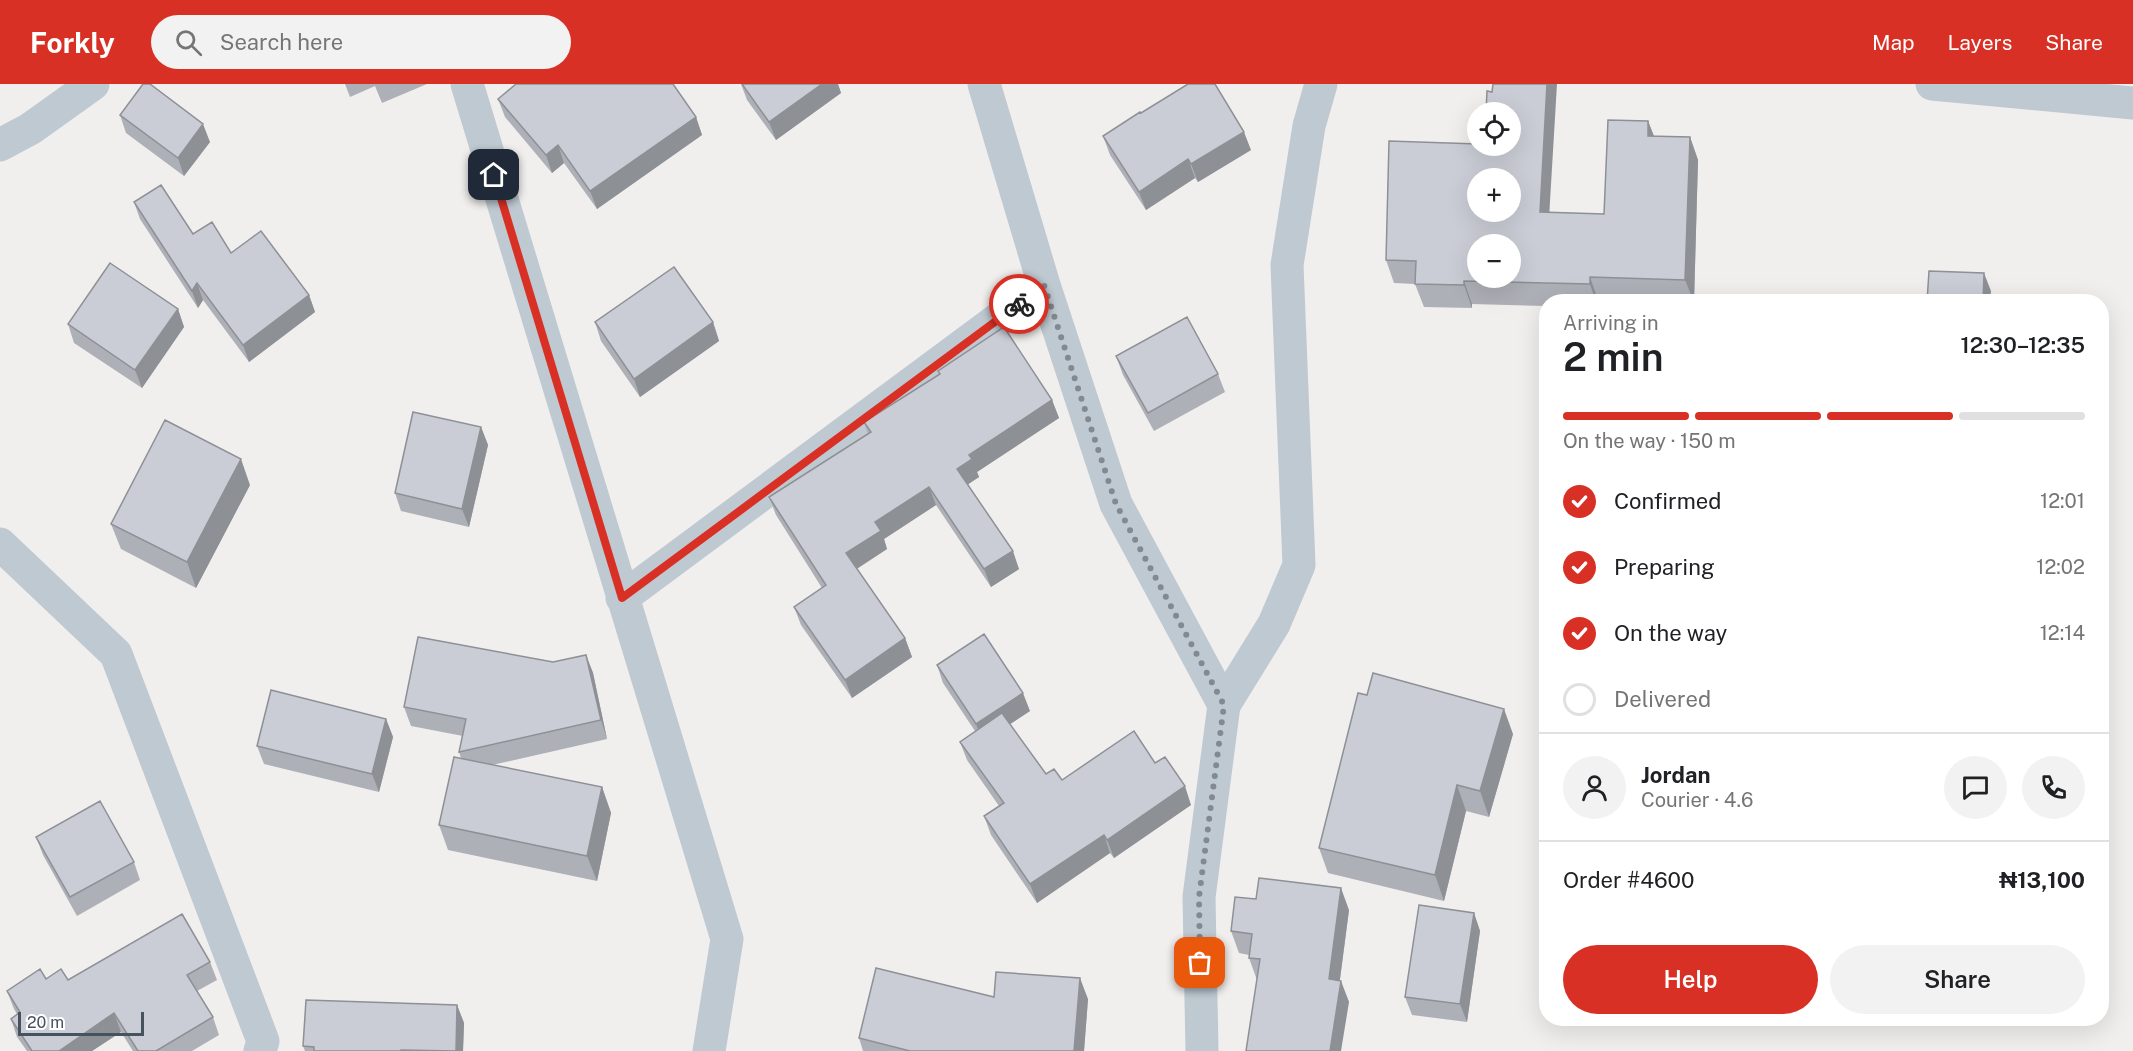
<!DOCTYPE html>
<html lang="en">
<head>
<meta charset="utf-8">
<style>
	:root { --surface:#fff; --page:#f2f2f2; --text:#202124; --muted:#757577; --line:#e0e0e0; --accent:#d93025 }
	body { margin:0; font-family:"Public Sans",sans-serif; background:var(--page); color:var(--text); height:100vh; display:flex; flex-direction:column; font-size:22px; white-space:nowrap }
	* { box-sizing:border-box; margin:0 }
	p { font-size:20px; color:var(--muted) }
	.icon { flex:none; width:33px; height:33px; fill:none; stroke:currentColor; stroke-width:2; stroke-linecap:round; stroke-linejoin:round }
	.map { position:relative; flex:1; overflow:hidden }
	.sheet { position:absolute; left:1539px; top:210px; width:570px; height:732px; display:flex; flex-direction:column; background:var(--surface); border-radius:24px; box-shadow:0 6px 24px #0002 }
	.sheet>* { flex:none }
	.controls { position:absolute; left:1467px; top:18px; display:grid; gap:12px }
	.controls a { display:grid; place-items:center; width:54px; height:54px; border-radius:50%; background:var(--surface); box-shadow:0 6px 24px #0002; font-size:30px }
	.scale { position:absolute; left:18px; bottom:15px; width:126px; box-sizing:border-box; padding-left:6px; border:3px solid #46525d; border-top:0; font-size:16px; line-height:21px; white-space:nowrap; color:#46525d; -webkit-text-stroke:4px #fff; paint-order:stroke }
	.pin { position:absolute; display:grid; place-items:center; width:51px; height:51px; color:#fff; margin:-26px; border-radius:12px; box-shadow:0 3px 9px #0006 }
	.courier { position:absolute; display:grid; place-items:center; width:60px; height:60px; margin:-30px; border:4px solid #d93025; border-radius:50%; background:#fff; color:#222; box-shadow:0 2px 8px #0007 }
	.head em { font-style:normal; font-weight:600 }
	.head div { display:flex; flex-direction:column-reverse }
	.head { display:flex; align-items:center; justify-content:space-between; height:102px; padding:0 24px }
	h1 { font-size:39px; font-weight:600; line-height:45px }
	.bar { display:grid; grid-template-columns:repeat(4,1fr); gap:9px 6px; align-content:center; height:72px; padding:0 24px }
	.bar i { height:8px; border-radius:4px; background:var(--line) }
	.bar .active { background:var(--accent) }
	.bar p { grid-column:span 4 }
	.line { display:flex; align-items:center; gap:15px; padding:0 24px; border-top:2px solid var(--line) }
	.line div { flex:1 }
	.round { display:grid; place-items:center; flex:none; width:63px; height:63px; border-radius:32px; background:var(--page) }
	ol { padding:0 24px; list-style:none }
	li { display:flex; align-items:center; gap:18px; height:66px }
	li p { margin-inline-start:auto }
	li .icon { padding:6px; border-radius:50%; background:var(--accent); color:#fff; stroke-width:4 }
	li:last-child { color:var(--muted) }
	li i { width:33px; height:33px; border:3px solid var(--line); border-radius:50% }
	.button { display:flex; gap:12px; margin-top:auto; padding:12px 24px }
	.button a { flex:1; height:69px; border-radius:36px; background:var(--accent); color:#fff; font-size:24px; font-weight:600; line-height:69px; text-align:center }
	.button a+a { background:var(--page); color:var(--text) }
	header { display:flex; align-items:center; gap:36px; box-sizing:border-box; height:84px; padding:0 30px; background:var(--accent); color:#fff }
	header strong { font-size:28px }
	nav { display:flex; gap:33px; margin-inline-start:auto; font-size:21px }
	.search { width:420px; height:54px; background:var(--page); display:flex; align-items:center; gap:15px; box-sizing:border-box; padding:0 21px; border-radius:33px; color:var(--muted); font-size:22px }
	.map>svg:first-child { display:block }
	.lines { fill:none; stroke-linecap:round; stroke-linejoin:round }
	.minor { stroke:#bec9d1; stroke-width:33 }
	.wall { fill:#aeb0b7 }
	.shaded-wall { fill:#8d9095 }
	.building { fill:#cacdd5; stroke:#8d9095; stroke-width:1.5; fill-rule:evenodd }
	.done { stroke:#828990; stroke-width:6; stroke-dasharray:0 10.8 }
	.route { stroke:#d93025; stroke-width:8 }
</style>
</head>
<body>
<header>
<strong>Forkly</strong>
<div class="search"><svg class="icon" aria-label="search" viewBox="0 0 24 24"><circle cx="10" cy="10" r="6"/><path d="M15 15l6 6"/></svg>Search here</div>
<nav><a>Map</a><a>Layers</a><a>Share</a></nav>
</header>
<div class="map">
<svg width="2133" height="967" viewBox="0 0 2133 967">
	<rect width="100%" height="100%" fill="#f1efee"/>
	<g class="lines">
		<path class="minor" d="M 467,0 L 727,855 L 709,967
			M 984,0 L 1044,201 L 1116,420 L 1224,621
			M 1932,0 L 2133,19
			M 0,61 L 30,45 L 93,0
			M 0,460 L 116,570 L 263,957 L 260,967
			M 622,514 L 1044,201
			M 1202,967 L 1199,813 L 1224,621 L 1274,540 L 1299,481 L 1287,181 L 1309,42 L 1321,0"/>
	</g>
	<path class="wall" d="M 345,0 L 427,0 L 382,19 L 375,2 L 350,13 Z
		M 741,0 L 838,0 L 841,9 L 776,56 L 747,16 Z
		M 1492,8 L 1550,129 L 1604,130 L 1648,37 L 1654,52 L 1690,53 L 1698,76 L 1694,218 L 1598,216 L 1598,218 L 1546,218 L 1546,222 L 1472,220 L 1472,224 L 1424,223 L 1415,200 L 1394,199 L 1386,176 L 1510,62 Z
		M 498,15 L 696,33 L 702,51 L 597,125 L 564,79 L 552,89 L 505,33 Z
		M 1141,29 L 1251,66 L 1198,98 L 1195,94 L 1146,126 L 1110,71 L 1103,52 Z
		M 120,31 L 210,58 L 184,92 L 126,49 Z
		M 134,118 L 309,211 L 315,228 L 249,278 L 203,216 L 198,224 L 140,135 Z
		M 178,225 L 184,243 L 142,304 L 74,259 L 68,240 Z
		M 595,238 L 713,238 L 719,257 L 640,313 L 601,257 Z
		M 1116,272 L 1218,290 L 1225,308 L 1154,347 L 1123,291 Z
		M 938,287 L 1052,316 L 1059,334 L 977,388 L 979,393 L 968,400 L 1019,485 L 991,503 L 936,421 L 884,455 L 887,465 L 857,485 L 905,554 L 912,573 L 852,614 L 801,541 L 794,523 L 822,504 L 776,431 L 769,413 L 868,350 L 864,338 L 939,290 Z
		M 481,343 L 488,361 L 469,443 L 401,427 L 395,409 Z
		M 250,401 L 196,504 L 121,465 L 111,440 Z
		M 586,571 L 593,589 L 607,655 L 492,681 L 602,703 L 611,729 L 597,797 L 448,766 L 439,741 L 461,674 L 459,668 L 463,652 L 411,642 L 404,623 L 553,578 Z
		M 937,581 L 1030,627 L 1010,640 L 1046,690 L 1062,696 L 1155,679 L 1191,721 L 1114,774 L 1110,769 L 1037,819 L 991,751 L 984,732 L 999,722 L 967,676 L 960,658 L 975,647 L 943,599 Z
		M 386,635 L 393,653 L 379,708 L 264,680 L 257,662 Z
		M 1513,650 L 1489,733 L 1466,727 L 1444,817 L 1328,789 L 1319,764 Z
		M 36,753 L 134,778 L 140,796 L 77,832 L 43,771 Z
		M 1349,826 L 1340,896 L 1349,918 L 1257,896 L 1249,874 L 1249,871 L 1239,869 L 1231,847 Z
		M 1474,829 L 1480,847 L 1467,938 L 1412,931 L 1405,913 Z
		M 210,878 L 217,896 L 197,907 L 213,933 L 219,951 L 192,967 L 133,967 L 121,948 L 92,967 L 27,967 L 17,953 L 11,935 L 17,930 L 14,925 L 7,907 L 46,895 L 68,896 Z
		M 994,913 L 1088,915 L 1084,967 L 863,967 L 859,954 Z
		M 457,921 L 464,939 L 463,967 L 305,967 L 303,962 Z"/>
	<path class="shaded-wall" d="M 822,0 L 838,0 L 841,9 L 776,56 L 769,38 Z
		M 1547,0 L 1557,0 L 1548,151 L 1540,128 Z
		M 696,33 L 702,51 L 597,125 L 590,107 Z
		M 1648,37 L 1657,60 L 1648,52 Z
		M 203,40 L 210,58 L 184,92 L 178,74 Z
		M 1244,48 L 1251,66 L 1198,98 L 1191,80 Z
		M 1690,53 L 1698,76 L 1694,218 L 1685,196 Z
		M 558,61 L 564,79 L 552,89 L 546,71 Z
		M 1188,75 L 1195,94 L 1146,126 L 1139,108 Z
		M 1984,189 L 1991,207 L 1990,218 L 1983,218 Z
		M 1590,193 L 1598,216 L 1598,218 L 1596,218 L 1590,200 Z
		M 1464,197 L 1472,220 L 1472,224 L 1464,201 Z
		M 197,199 L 203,216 L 198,224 L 192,207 Z
		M 309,211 L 315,228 L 249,278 L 243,261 Z
		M 178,225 L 184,243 L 142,304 L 135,286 Z
		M 713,238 L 719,257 L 640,313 L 634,295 Z
		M 1052,316 L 1059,334 L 977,388 L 979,393 L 964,403 L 957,385 L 969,371 Z
		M 481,343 L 488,361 L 469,443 L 462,425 Z
		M 241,375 L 250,401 L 196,504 L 187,478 Z
		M 929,403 L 936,421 L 884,455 L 887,465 L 853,487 L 846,469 L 875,438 Z
		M 1013,467 L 1019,485 L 991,503 L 984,485 Z
		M 905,554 L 912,573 L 852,614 L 845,596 Z
		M 586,571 L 593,589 L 607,655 L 601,636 Z
		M 1023,609 L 1030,627 L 983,658 L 976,640 Z
		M 1504,625 L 1513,650 L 1489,733 L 1480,707 Z
		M 386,635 L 393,653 L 379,708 L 372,690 Z
		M 1457,701 L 1466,727 L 1444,817 L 1435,791 Z
		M 1185,702 L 1191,721 L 1114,774 L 1107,756 Z
		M 602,703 L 611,729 L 597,797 L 587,772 Z
		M 1104,751 L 1110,769 L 1037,819 L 1030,800 Z
		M 1341,804 L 1349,826 L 1337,917 L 1329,895 Z
		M 1474,829 L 1480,847 L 1467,938 L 1460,920 Z
		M 1080,894 L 1088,915 L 1084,967 L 1074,967 Z
		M 1341,897 L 1349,918 L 1341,967 L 1330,967 Z
		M 457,921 L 464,939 L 463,967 L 456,967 Z
		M 114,929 L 121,948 L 92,967 L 59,967 Z"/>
	<path class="building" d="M 143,0 L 150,0 L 203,40 L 178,74 L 120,31 Z
		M 516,0 L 673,0 L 696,33 L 590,107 L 558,61 L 546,71 L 498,15 Z
		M 742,0 L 822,0 L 769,38 Z
		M 1188,0 L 1215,0 L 1244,48 L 1191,80 L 1188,75 L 1139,108 L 1103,52 L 1140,28 L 1141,29 Z
		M 1493,0 L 1547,0 L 1540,128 L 1604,130 L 1608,36 L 1648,37 L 1648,52 L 1690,53 L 1685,196 L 1590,193 L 1590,200 L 1464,197 L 1464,201 L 1415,200 L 1416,177 L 1386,176 L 1389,57 L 1478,60 L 1478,62 L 1510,62 L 1510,28 L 1486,28 L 1487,7 L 1492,8 ZM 1478,94 L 1510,94 L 1510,128 L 1478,128 ZM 1478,160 L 1510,160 L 1510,194 L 1478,194 Z
		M 161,101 L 193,150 L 212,138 L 231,169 L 261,147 L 309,211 L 243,261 L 197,199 L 192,207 L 134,118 Z
		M 110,179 L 178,225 L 135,286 L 68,240 Z
		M 674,183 L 713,238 L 634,295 L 595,238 Z
		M 1929,187 L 1984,189 L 1983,218 L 1927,218 Z
		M 1187,233 L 1218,290 L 1148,329 L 1116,272 Z
		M 1004,243 L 1052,316 L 969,371 L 972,375 L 957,385 L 1013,467 L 984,485 L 929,403 L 875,438 L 881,447 L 846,469 L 905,554 L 845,596 L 794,523 L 826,501 L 769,413 L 871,348 L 864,338 L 940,290 L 938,287 Z
		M 413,328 L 481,343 L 462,425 L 395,409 Z
		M 165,336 L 241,375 L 187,478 L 111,440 Z
		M 984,550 L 1023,609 L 976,640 L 937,581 Z
		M 418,553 L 553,578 L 586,571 L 601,636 L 459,668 L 466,635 L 404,623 Z
		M 1373,589 L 1504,625 L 1480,707 L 1457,701 L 1435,791 L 1319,764 L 1358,609 L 1367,611 Z
		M 271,606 L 386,635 L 372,690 L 257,662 Z
		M 1002,629 L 1046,690 L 1054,685 L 1062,696 L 1134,647 L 1155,679 L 1165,673 L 1185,702 L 1107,756 L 1104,751 L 1030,800 L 984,732 L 1004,719 L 960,658 Z
		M 454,673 L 602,703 L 587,772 L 439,741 Z
		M 100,717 L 134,778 L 70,813 L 36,753 Z
		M 1259,794 L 1341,804 L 1329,895 L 1341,897 L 1330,967 L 1246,967 L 1260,875 L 1249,874 L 1252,850 L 1231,847 L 1235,813 L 1256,815 Z
		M 1419,821 L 1474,829 L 1460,920 L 1405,913 Z
		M 182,830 L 210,878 L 187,891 L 213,933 L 156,967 L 138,967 L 114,929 L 59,967 L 32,967 L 11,935 L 20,928 L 7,907 L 40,885 L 46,895 L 61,885 L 68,896 Z
		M 876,884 L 994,913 L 996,888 L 1080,894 L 1074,967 L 910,967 L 859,954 Z
		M 306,916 L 457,921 L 456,967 L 401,966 L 401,967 L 314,967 L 314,963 L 303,962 Z"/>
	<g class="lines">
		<path class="done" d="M 1019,220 L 1044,201 L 1116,420 L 1224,621 L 1199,813 L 1200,879"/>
		<path class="route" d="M 494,91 L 622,514 L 1019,220"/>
	</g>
</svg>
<div class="controls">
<a><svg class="icon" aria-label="locate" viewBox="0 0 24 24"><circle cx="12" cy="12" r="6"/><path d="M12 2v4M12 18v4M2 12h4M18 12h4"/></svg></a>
<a>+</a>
<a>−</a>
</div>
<div class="scale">20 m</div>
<div class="pin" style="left:1200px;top:879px;background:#ea580c"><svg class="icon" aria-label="bag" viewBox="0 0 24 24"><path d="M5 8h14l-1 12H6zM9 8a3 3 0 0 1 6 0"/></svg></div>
<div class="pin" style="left:494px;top:91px;background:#1f2937"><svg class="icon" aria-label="home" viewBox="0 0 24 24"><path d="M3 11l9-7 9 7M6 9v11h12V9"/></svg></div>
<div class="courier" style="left:1019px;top:220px"><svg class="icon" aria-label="bike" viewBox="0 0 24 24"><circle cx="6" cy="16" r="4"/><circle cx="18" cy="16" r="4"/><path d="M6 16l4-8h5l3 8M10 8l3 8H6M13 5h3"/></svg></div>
<section class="sheet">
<div class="head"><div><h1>2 min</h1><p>Arriving in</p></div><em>12:30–12:35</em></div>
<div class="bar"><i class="active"></i><i class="active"></i><i class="active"></i><i></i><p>On the way · 150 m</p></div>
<ol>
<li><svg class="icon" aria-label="check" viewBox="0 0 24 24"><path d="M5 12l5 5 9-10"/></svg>Confirmed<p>12:01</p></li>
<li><svg class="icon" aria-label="check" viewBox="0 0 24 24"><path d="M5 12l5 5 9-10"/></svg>Preparing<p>12:02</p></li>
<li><svg class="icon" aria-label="check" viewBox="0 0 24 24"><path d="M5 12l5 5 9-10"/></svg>On the way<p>12:14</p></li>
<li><i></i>Delivered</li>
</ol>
<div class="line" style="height:108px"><a class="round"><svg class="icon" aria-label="person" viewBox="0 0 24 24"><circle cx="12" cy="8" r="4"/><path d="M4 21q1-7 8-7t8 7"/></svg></a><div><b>Jordan</b><p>Courier · 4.6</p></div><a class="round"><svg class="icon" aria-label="chat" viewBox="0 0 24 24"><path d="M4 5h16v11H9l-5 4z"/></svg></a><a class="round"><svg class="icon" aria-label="phone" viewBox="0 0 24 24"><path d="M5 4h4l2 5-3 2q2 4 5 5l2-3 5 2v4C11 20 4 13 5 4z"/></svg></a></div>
<div class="line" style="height:78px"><div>Order #4600</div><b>₦13,100</b></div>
<div class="button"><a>Help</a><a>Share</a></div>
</section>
</div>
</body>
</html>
